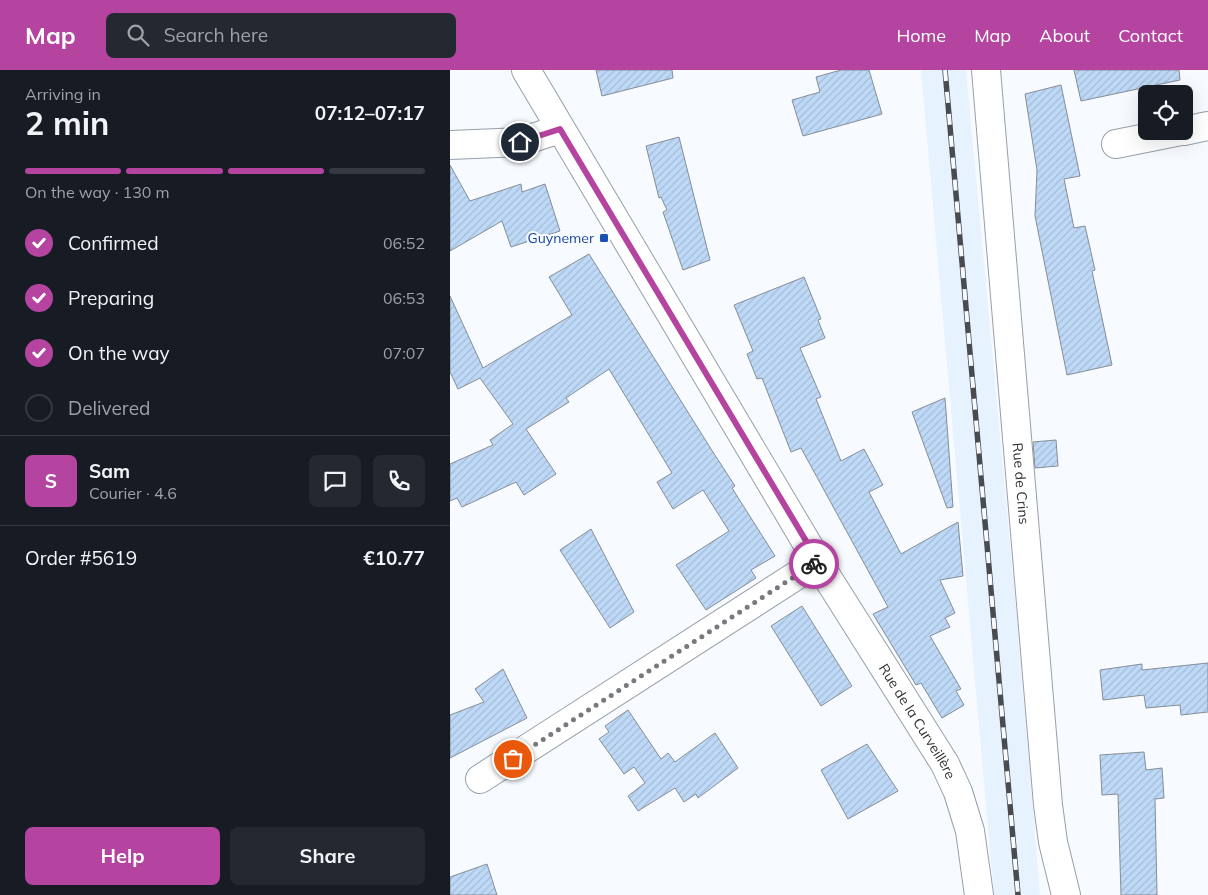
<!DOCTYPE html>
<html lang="en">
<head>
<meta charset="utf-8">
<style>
	:root { --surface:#171b24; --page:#242831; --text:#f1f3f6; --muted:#9ea1a6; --line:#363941; --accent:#b444a0 }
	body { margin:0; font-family:Mulish,sans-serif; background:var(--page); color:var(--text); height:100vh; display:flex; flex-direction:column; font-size:19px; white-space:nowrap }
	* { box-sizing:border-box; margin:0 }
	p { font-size:16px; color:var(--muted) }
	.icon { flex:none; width:28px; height:28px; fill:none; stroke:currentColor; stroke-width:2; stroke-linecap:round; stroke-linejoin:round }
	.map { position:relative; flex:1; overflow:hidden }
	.panel { display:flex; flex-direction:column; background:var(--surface); width:450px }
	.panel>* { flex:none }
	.tools { position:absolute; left:688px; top:15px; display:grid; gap:10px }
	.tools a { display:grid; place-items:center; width:55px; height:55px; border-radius:8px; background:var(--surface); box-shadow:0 5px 20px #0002; font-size:25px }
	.pin { position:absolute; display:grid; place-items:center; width:42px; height:42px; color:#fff; margin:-21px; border:2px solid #fff; border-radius:50%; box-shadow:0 1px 5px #0007 }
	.courier { position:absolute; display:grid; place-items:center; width:50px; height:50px; margin:-25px; border:4px solid #b444a0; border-radius:50%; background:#fff; color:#222; box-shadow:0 1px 6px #0007 }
	.summary em { font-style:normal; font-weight:700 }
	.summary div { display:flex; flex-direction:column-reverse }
	.summary { display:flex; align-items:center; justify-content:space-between; height:85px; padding:0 25px }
	h1 { font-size:32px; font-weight:700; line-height:38px }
	.bar { display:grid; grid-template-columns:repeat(4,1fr); gap:8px 5px; align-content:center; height:60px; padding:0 25px }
	.bar i { height:6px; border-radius:4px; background:var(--line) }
	.bar .on { background:var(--accent) }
	.bar p { grid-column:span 4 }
	.line { display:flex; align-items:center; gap:12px; padding:0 25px; border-top:1px solid var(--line) }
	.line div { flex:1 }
	.round { display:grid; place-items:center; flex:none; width:52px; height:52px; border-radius:8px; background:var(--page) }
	ol { padding:0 25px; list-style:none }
	li { display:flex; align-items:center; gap:15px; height:55px }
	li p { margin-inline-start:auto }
	li .icon { padding:5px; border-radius:50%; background:var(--accent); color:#fff; stroke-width:4 }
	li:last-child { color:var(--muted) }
	li i { width:28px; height:28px; border:2px solid var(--line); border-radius:50% }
	.cta { display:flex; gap:10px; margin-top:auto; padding:10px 25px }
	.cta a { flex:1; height:58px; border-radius:8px; background:var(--accent); color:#fff; font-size:20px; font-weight:700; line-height:58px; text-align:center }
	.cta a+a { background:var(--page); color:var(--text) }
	header { display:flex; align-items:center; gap:30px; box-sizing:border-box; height:70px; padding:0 25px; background:var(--accent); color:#fff }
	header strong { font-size:24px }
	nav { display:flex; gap:28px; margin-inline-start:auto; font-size:18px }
	.search { width:350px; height:45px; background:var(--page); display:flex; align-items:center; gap:12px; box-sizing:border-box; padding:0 18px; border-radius:8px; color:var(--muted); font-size:19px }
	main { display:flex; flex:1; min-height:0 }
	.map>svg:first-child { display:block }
	.built { fill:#e6f2fe }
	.building { fill:url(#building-hatch); stroke:#858d96 }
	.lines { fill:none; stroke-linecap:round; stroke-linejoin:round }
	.minor-casing { stroke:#979fa8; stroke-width:30 }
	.minor { stroke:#fff; stroke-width:28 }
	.rail-casing { stroke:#484b4f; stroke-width:5.5 }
	.rail { stroke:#f7fafe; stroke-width:4; stroke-dasharray:11; stroke-linecap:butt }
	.done { stroke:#76797d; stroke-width:5; stroke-dasharray:0 9 }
	.route { stroke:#b444a0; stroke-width:6 }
	.transit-dot { fill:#1a4fb4; stroke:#f7fafe; stroke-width:2 }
	.labels { text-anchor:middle; stroke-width:4; stroke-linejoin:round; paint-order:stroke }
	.transit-label { font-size:14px; fill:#164399; stroke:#f7fafe; text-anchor:end }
	.street-label { font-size:14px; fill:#303337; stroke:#f7fafe }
</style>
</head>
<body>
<header>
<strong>Map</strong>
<div class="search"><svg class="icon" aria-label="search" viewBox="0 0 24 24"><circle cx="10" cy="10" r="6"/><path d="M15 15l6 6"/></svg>Search here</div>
<nav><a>Home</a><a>Map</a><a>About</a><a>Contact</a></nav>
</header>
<main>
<section class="panel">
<div class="summary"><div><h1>2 min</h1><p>Arriving in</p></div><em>07:12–07:17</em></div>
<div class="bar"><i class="on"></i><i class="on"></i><i class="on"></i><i></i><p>On the way · 130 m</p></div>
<ol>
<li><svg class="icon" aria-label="check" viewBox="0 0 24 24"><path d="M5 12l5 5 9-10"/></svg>Confirmed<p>06:52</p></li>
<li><svg class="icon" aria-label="check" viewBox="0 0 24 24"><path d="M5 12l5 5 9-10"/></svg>Preparing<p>06:53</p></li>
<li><svg class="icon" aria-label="check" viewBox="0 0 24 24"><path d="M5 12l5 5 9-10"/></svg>On the way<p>07:07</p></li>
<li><i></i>Delivered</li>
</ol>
<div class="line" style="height:90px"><b class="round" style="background:var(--accent);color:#fff">S</b><div><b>Sam</b><p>Courier · 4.6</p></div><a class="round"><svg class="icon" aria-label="chat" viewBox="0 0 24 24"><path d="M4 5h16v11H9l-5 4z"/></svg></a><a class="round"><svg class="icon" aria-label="phone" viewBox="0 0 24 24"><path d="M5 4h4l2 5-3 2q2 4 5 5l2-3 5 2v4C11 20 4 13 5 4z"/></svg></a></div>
<div class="line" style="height:65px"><div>Order #5619</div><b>€10.77</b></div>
<div class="cta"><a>Help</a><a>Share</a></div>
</section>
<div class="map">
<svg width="758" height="825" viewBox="0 0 758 825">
	<defs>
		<pattern id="building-hatch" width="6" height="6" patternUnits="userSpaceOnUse" patternTransform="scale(1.25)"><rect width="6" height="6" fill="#bed9f7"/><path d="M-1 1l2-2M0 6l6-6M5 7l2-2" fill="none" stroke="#a4bbd4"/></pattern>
	</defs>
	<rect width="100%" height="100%" fill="#f7fafe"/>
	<path class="built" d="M 471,0 L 516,0 L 565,528 L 590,825 L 544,825 Z"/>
	<path class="building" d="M 146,0 L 222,0 L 223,8 L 152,26 Z
		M 391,0 L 419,0 L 432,44 L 353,66 L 342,30 L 370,22 L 366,7 Z
		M 624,0 L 729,0 L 730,10 L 631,31 Z
		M 611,15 L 630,106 L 614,109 L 624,158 L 635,156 L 645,200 L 642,201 L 662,295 L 617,305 L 585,146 L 587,100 L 575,24 Z
		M 229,67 L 260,190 L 233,200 L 213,142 L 217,140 L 211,127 L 209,128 L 196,76 Z
		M 0,95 L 20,131 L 71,114 L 72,122 L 95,114 L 110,161 L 61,177 L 52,151 L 0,181 Z
		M 139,184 L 261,379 L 285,416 L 282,418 L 325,486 L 301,500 L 306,508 L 256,540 L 226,495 L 279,461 L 253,420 L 223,439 L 207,412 L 222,403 L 159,299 L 116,328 L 119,332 L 76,359 L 106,404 L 74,425 L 66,412 L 12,437 L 7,428 L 0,431 L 0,394 L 43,375 L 40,370 L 63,354 L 30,308 L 8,319 L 0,302 L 0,226 L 33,298 L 122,245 L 99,207 Z
		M 354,207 L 371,249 L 368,250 L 375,268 L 350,278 L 371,327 L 366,329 L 391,391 L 414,379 L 433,415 L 419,422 L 451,484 L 508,452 L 513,506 L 490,510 L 505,543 L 495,548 L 500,557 L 480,566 L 511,619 L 506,621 L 514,635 L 492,648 L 471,613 L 466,615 L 423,544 L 438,537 L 351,378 L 341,382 L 312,308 L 307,309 L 297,284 L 303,281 L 284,235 Z
		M 495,328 L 503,437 L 497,438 L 462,342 Z
		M 606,370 L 608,396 L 585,398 L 583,372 Z
		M 141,459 L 184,542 L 160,558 L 110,480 Z
		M 352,536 L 402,616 L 371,636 L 321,556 Z
		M 758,593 L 758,642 L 731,645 L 730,635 L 696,638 L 694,625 L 653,630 L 650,600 L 692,594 L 692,600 Z
		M 53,599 L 77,648 L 0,688 L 0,645 L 34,632 L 25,619 Z
		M 178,640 L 211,689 L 218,683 L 225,692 L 265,663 L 288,698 L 248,728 L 246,724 L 234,732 L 225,718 L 188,741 L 178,726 L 195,713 L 184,697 L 174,704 L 149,669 L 159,662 L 155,656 Z
		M 417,674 L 448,721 L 398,749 L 371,700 Z
		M 694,682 L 696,700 L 712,698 L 714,728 L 705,729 L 707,825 L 671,825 L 668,724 L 652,725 L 650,685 Z
		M 37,794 L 47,825 L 0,825 L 0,807 Z"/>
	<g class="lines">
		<defs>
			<g id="minor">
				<path id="s1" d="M 76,0 L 377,507 L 495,694 L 508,722 L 520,761 L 529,825"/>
				<path id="s2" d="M 536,0 L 598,735 L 603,772 L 616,825"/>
				<path d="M 734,61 L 758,56"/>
				<path d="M 666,74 L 731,61"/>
				<path d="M 0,75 L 70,72 L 110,59"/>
				<path d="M 30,709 L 369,491"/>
			</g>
		</defs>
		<use href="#minor" class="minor-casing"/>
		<use href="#minor" class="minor"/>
		<defs>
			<path id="rail" d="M 495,0 L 568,825"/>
		</defs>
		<use href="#rail" class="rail-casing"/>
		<use href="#rail" class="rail"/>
	</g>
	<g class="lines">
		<path class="done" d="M 63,689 L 364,494"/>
		<path class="route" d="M 70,72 L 110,59 L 368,491 L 364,494"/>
	</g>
	<rect class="transit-dot" x="149" y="163" width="10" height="10" rx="2.5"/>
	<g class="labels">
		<g class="transit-label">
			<text x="144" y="173">Guynemer</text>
		</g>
		<g class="street-label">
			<text dy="5" stroke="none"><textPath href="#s2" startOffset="415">Rue de Crins</textPath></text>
			<text dy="5" stroke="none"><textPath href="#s1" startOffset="760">Rue de la Curveillère</textPath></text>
		</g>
	</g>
</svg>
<div class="tools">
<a><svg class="icon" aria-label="locate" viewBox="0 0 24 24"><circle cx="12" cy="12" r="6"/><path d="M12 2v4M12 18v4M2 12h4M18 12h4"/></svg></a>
</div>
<div class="pin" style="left:63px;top:689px;background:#ea580c"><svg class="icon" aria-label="bag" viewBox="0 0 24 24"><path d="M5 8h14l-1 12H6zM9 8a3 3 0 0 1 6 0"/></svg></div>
<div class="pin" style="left:70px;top:72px;background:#1f2937"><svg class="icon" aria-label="home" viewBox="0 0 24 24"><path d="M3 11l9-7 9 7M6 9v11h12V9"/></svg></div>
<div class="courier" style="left:364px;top:494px"><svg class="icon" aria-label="bike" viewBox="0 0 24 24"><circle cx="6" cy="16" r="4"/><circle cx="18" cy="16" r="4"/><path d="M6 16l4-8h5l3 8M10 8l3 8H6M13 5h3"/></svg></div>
</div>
</main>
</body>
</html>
